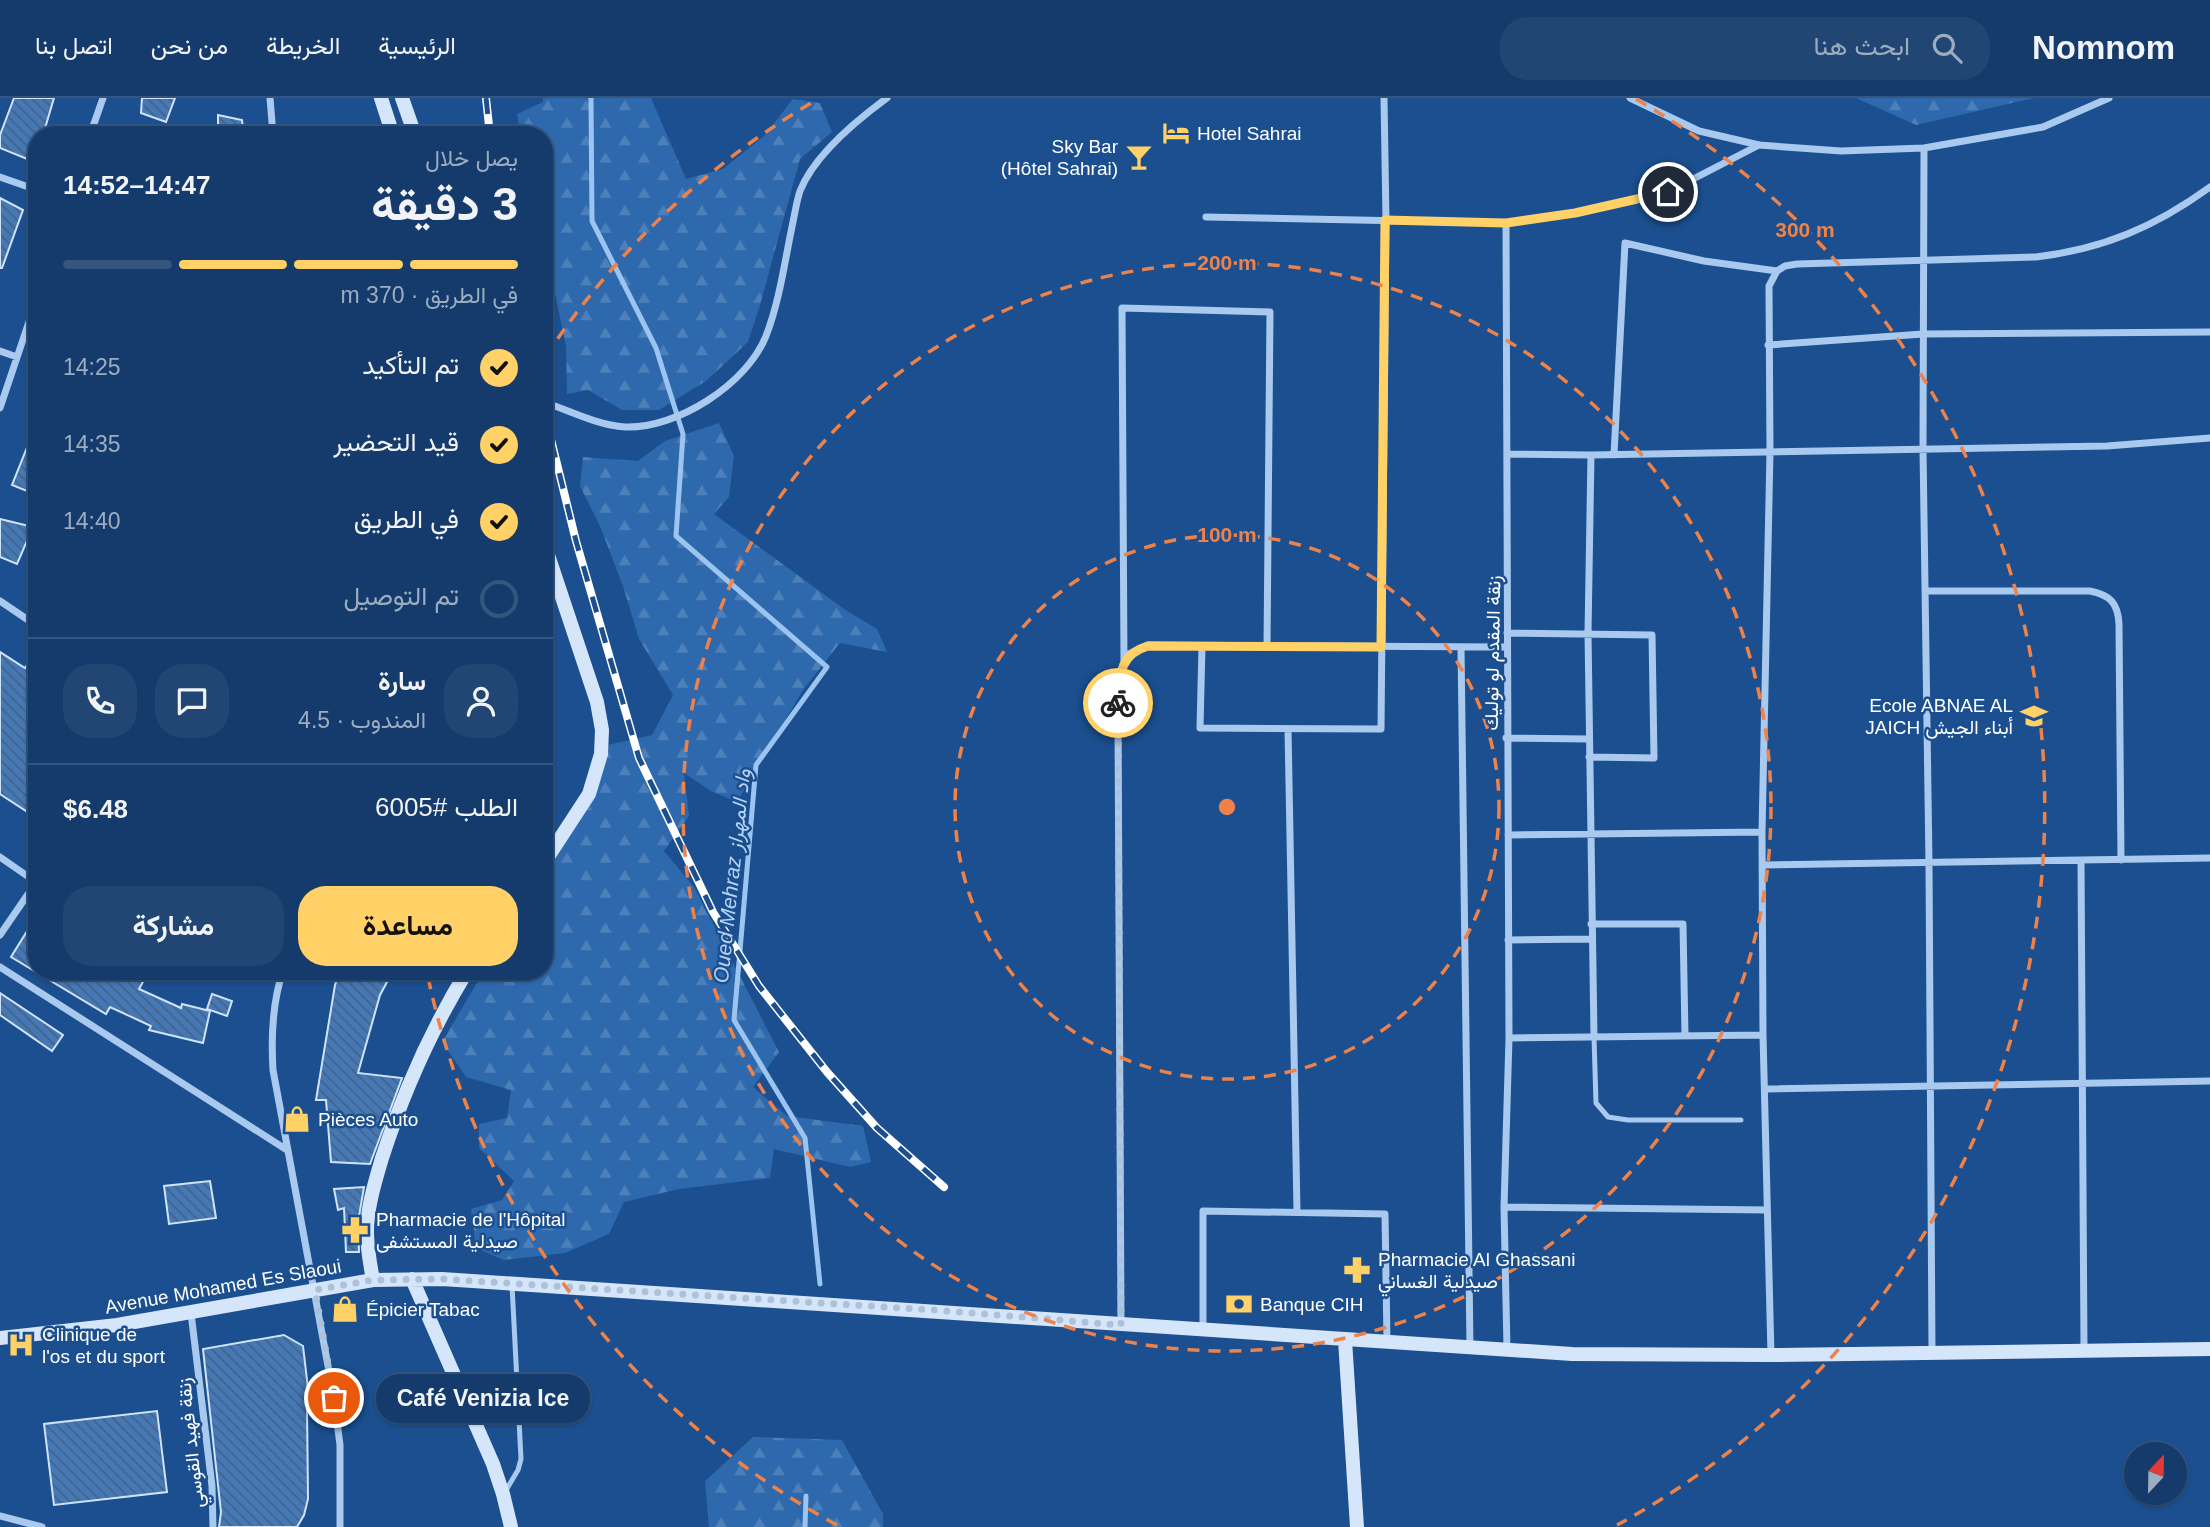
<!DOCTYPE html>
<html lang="ar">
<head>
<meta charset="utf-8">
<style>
	:root { --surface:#143b6b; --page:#214673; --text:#f1f3f6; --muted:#9dadc1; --line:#33557e; --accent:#ffd166 }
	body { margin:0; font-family:Arial,Vazirmatn,sans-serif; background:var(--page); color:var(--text); direction:rtl; height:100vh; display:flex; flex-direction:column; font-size:26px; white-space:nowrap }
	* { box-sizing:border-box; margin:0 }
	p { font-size:23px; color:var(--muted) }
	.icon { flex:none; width:38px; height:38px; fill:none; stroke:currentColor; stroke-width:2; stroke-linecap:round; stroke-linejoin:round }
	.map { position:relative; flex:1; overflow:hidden; direction:ltr }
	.drawer { position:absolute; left:28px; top:28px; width:525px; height:854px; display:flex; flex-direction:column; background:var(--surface); border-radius:28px; box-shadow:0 2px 5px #0004,0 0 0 2px var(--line); direction:rtl }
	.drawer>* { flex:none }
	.needle { width:46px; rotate:22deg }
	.fabs { position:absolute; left:2124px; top:1344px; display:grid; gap:14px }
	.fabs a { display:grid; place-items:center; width:63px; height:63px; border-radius:50%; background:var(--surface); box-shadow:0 2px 5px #0004,0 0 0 2px var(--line); font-size:35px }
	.pin { position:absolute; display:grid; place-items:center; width:60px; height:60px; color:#fff; margin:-30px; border:4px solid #fff; border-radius:50%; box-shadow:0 2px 7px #0007 }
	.courier { position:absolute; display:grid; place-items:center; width:70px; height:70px; margin:-35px; border:5px solid #ffd166; border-radius:50%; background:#fff; color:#222; box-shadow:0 2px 9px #0007 }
	.bubble { position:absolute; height:49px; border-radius:24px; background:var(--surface); box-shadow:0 2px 5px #0004,0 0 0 2px var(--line); font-size:23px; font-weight:700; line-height:49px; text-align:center; direction:rtl }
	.head em { font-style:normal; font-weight:700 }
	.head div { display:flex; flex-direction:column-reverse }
	.head { display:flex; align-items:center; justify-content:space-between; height:119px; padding:0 35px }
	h1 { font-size:46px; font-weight:700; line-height:52px }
	.bar { display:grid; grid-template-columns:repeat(4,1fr); gap:10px 7px; align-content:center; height:84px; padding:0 35px }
	.bar i { height:9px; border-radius:5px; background:var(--line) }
	.bar .active { background:var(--accent) }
	.bar p { grid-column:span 4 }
	.line { display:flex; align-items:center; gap:18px; padding:0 35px; border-top:2px solid var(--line) }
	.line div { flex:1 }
	.round { display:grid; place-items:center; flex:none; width:74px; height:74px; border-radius:28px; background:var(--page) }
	ol { padding:0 35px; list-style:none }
	li { display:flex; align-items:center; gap:21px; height:77px }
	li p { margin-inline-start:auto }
	li .icon { padding:7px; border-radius:50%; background:var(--accent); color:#111; stroke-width:4 }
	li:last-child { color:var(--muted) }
	li i { width:38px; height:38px; border:4px solid var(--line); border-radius:50% }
	.cta { display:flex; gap:14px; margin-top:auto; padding:14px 35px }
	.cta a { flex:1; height:80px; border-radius:28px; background:var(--accent); color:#111; font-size:28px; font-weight:700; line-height:80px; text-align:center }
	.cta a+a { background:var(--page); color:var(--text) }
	header { display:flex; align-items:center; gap:42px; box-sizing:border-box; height:98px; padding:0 35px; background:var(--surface); border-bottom:2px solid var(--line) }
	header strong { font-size:33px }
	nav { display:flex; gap:38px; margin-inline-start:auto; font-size:24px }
	.search { width:490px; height:63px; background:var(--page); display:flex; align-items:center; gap:18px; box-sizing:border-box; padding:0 24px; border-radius:28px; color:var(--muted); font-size:26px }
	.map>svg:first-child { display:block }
	.forest { fill:url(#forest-firs) }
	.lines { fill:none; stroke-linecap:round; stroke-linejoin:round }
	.stream { stroke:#9cc4f0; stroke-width:5 }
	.building { fill:url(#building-back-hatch); stroke:#cfe3fa; stroke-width:2 }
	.lane { stroke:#a9c9ee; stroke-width:5 }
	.street { stroke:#a9c9ee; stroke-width:7 }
	.secondary { stroke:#d6e6fa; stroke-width:14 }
	.rail-casing { stroke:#fff; stroke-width:8 }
	.rail { stroke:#1b4f8f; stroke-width:5; stroke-dasharray:16; stroke-linecap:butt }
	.done { stroke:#afc1d8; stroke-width:7; stroke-dasharray:0 12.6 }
	.route { stroke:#ffd166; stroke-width:9 }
	.ring { fill:none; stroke:#ee8249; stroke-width:3.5; stroke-dasharray:12 9 }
	.labels { text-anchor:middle; stroke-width:5; stroke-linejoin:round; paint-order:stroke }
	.poi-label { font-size:19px; fill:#fff; stroke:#1b4f8f; text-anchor:start }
	.street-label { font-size:19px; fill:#fff; stroke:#1b4f8f }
	.water-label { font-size:21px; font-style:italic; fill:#b5d3f5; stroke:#1b4f8f }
	.centre { fill:#ee8249; stroke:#1b4f8f; stroke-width:3.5 }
	.ring-label { font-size:21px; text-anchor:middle; font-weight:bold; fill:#ee8249; stroke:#1b4f8f; stroke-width:5; stroke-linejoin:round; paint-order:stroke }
</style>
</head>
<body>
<header>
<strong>Nomnom</strong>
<div class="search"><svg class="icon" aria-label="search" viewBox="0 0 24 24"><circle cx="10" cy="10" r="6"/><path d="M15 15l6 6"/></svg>ابحث هنا</div>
<nav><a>الرئيسية</a><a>الخريطة</a><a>من نحن</a><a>اتصل بنا</a></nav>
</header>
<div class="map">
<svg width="2210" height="1429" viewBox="0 0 2210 1429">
	<defs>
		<pattern id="forest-firs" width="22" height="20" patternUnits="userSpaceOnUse" patternTransform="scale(1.75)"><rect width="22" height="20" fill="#2e69ad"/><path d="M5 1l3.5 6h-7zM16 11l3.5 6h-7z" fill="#4d80b9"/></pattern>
		<pattern id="building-back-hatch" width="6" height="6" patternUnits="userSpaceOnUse" patternTransform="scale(1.75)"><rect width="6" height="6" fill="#4478b7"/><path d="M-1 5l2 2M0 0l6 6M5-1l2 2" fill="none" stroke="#486282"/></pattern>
	</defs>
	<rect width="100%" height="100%" fill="#1b4f8f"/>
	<path class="forest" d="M 543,0 L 651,0 L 686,81 L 723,71 L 764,38 L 793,1 L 820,5 L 832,34 L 800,61 L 760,207 L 748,244 L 706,283 L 659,312 L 622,312 L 588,292 L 567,296 L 566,248 L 544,142 L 544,37 L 521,37 L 517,16 L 543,4 Z
		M 1856,0 L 2034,0 L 1916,27 Z
		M 719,325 L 734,358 L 729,399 L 714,416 L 844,511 L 877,531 L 887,554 L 840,545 L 803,592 L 737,704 L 711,693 L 684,675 L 689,718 L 664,753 L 694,789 L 779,954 L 753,989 L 787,1018 L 863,1028 L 871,1064 L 850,1069 L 774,1051 L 770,1080 L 679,1091 L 624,1104 L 609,1136 L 565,1155 L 504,1162 L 476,1150 L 471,1111 L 502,1102 L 514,1083 L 479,1050 L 479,1026 L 507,1020 L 511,992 L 466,979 L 442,944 L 484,873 L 544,873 L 544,776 L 560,749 L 608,647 L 652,637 L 673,597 L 639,541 L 623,488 L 600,428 L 580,388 L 583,359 L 638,363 L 665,343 Z
		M 753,1339 L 842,1342 L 883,1416 L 883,1429 L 709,1429 L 705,1383 Z"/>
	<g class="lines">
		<path class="stream" d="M 591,0 L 592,123 L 656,250 L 683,336 L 676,438 L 827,569 L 756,667 L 734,922 L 805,1040 L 820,1186
			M 805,1429 L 806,1398"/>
	</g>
	<path class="building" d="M 14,0 L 54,0 L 43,37 L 37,37 L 37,65 L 0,50 L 0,37 Z
		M 142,0 L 175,0 L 166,24 L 141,15 Z
		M 218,17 L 242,22 L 244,37 L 218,37 Z
		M 0,100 L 23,112 L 2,170 L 0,170 Z
		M 36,327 L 37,327 L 37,397 L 12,387 Z
		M 0,421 L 33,429 L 17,466 L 0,459 Z
		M 37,551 L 37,695 L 26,713 L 0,696 L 0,554 L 25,570 Z
		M 37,817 L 37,873 L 149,873 L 139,891 L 181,910 L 182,906 L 210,913 L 203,945 L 149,932 L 151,928 L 110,909 L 106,916 L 11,859 Z
		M 340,873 L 393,873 L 380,897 L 358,975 L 402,980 L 370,1066 L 331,1064 L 326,1002 L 316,1002 L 335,887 Z
		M 0,895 L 63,937 L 52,953 L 0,917 Z
		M 212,896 L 232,903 L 227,918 L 207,911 Z
		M 210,1083 L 216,1120 L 169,1126 L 164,1088 Z
		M 364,1089 L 358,1124 L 359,1154 L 346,1154 L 344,1110 L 338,1112 L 334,1091 Z
		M 284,1237 L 303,1248 L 309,1299 L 307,1309 L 308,1401 L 304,1417 L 297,1429 L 219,1429 L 221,1414 L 218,1387 L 203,1251 Z
		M 157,1313 L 167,1394 L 54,1407 L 44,1326 Z"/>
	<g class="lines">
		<path class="lane" d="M 1594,939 L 1596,1005 L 1608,1019 L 1628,1022 L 1741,1022
			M 505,1394 L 518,1372 L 521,1361 L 512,1187"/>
		<path class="street" d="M 270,0 L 273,37
			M 1630,0 L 1699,33 L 1759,47 L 1841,53 L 1924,50 L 2043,29 L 2109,0
			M 90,37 L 103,0
			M 1924,50 L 1923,351 L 1929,765 L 1932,1254
			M 0,79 L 37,92
			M 1206,119 L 1506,125 L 1575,115 L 1668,94 L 1759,47
			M 1506,125 L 1509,940 L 1504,1109 L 1507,1251
			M 1768,247 L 1923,236 L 2210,234
			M 0,253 L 17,259
			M 544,304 C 570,313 597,327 625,329 C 677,331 747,286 766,238 C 780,202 785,161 793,124 C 795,114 797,102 800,93 C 814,58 857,22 887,0
			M 0,310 L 37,200
			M 1508,356 L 1591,357 L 2107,348 L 2210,340
			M 1591,357 L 1588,535 L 1594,939
			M 1614,357 L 1625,145 L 1704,163 L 1777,173 L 1785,168 L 1797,166 L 2036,159 C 2103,151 2155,129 2210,89
			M 1926,493 L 2090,493 C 2110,497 2118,505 2119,526 L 2121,762
			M 0,503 L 37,528
			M 1507,535 L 1652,537 L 1654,660 L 1589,659
			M 1202,548 L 1200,630 L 1381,631 L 1386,122 L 1384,0
			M 1461,549 L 1470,1250
			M 1124,565 L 1129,556 L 1148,547 L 1506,549
			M 1288,631 L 1297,1113
			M 1506,640 L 1589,641
			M 1508,737 L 1762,734
			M 0,759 L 36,784
			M 2081,762 L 2084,1252
			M 1763,767 L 2210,760
			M 1591,826 L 1683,826 L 1685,938
			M 0,837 L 37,783
			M 1508,842 L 1591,841
			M 0,869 L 287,1052
			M 283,873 C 272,905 271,939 273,972 L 334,1300 L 340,1347 L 340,1429
			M 1509,940 L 1763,937
			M 1765,991 L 2210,983
			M 1504,1109 L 1767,1112
			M 191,1215 L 212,1388 L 213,1429
			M 1121,1227 L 1118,618 L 1120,581 L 1124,565 L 1122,210 L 1270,214 L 1267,549
			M 1203,1232 L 1203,1113 L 1385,1116 L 1387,1244
			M 1771,1257 L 1763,937 L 1762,734 L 1770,354 L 1769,188 L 1777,173
			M 0,1418 L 42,1429"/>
		<path class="secondary" d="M 381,0 L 393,37
			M 402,0 L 415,37
			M 544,445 L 597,604 L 602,632 L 601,656 L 589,696 L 544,765
			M 412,1181 L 493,1366 L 503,1396 L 511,1429
			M 373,1182 C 370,1166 367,1150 367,1134 C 367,1109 375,1084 382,1060 C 403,995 431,932 467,873
			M 0,1240 L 117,1227 L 373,1182 L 442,1181 L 1572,1256 L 1771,1257 L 2210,1251
			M 1345,1242 L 1357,1429"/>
		<defs>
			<path id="rail" d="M 486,0 L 490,37
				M 544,313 L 576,443 L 639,660 L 713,814 L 759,888 L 827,974 L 877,1030 L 944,1089"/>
		</defs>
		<use href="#rail" class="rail-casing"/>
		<use href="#rail" class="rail"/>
	</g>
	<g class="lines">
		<path class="done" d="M 334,1300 L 315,1192 L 373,1182 L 442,1181 L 933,1212 L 1121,1227 L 1118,605"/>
		<path class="route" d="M 1118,605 C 1120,579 1118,557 1148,548 L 1381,549 L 1385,122 L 1506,125 L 1575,115 L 1668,94"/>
	</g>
	<g class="ring">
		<circle cx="1227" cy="709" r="272"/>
		<circle cx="1227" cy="709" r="544"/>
		<path d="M837 1427A817 817 0 0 1 428 879M546 258A817 817 0 0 1 818 1M1636 1A817 817 0 0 1 1617 1427"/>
	</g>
	<defs>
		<symbol id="hotel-bare" viewBox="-9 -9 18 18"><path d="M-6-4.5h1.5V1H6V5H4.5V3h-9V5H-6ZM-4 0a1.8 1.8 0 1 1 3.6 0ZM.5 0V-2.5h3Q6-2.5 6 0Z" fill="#ffd166" stroke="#1b4f8f" stroke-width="2.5" paint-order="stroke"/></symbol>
		<symbol id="bar-bare" viewBox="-9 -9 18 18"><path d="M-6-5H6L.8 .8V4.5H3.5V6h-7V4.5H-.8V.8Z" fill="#ffd166" stroke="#1b4f8f" stroke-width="2.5" paint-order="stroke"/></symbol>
		<symbol id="school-bare" viewBox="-9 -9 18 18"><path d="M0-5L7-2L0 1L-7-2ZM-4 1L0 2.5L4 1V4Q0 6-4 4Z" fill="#ffd166" stroke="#1b4f8f" stroke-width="2.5" paint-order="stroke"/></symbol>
		<symbol id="shop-bare" viewBox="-9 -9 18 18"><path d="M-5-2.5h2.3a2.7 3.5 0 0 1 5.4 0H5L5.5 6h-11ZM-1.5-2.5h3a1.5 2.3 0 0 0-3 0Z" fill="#ffd166" stroke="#1b4f8f" stroke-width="2.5" paint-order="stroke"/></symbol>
		<symbol id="pharmacy-bare" viewBox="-9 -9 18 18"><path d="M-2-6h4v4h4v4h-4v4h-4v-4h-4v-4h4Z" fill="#ffd166" stroke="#1b4f8f" stroke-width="2.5" paint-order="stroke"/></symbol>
		<symbol id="bank-bare" viewBox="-9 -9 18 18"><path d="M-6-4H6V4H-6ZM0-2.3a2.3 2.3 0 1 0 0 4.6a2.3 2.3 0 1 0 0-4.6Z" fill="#ffd166" stroke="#1b4f8f" stroke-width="2.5" paint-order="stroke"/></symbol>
		<symbol id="hospital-bare" viewBox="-9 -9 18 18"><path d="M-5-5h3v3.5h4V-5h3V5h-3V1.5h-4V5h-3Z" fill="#ffd166" stroke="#1b4f8f" stroke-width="2.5" paint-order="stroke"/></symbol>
	</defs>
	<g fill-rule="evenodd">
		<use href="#hotel-bare" x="1157" y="16" width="38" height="38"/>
		<use href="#bar-bare" x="1120" y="40" width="38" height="38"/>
		<use href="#school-bare" x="2015" y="599" width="38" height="38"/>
		<use href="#shop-bare" x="278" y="1002" width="38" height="38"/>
		<use href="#pharmacy-bare" x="336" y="1113" width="38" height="38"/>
		<use href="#pharmacy-bare" x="1338" y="1153" width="38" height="38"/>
		<use href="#bank-bare" x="1220" y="1187" width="38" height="38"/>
		<use href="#shop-bare" x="326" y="1192" width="38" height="38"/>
		<use href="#hospital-bare" x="2" y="1228" width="38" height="38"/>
	</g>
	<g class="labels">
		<g class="poi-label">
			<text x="1197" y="42">Hotel Sahrai</text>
			<text x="1118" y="55" text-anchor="end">Sky Bar<tspan x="1118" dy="22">(Hôtel Sahrai)</tspan></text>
			<text x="2013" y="614" text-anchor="end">Ecole ABNAE AL<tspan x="2013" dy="22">JAICH أبناء الجيش</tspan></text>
			<text x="318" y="1028">Pièces Auto</text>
			<text x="376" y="1128">Pharmacie de l'Hôpital<tspan x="376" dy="22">صيدلية المستشفى</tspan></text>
			<text x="1378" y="1168">Pharmacie Al Ghassani<tspan x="1378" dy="22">صيدلية الغساني</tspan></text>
			<text x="1260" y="1213">Banque CIH</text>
			<text x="366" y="1218">Épicier Tabac</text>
			<text x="42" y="1243">Clinique de<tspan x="42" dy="22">l'os et du sport</tspan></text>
		</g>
		<g class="street-label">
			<text transform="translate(1492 555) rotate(-89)" y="7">زنقة المقدم لو توليك</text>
			<text transform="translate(223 1188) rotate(-10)" y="7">Avenue Mohamed Es Slaoui</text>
			<text transform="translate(190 1345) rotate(-96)" y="7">زنقة فهيد القوسي</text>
		</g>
		<g class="water-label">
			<text transform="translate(732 778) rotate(-84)" y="7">Oued Mehraz واد المهراز</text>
		</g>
	</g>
	<circle cx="1227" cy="709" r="10" class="centre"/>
	<g class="ring-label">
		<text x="1805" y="139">300 m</text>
		<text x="1227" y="172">200 m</text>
		<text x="1227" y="444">100 m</text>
	</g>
</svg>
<div class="fabs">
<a><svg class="needle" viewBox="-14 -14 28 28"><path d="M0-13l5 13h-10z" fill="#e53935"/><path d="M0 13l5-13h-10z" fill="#9dadc1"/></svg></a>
</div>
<div class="pin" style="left:334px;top:1300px;background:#ea580c"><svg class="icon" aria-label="bag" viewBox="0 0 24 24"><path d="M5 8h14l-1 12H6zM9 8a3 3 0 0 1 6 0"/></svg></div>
<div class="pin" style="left:1668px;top:94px;background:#1f2937"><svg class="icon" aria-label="home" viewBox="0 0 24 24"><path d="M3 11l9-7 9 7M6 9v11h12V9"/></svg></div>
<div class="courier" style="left:1118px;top:605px"><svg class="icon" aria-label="bike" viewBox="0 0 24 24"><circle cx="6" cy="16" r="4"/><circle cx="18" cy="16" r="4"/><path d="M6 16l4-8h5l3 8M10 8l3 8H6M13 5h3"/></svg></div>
<div class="bubble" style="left:376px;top:1276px;width:214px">Café Venizia Ice</div>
<section class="drawer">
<div class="head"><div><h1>3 دقيقة</h1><p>يصل خلال</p></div><em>14:47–14:52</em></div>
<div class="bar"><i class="active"></i><i class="active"></i><i class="active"></i><i></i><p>في الطريق · 370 m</p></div>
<ol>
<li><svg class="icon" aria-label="check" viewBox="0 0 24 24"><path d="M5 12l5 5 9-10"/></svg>تم التأكيد<p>14:25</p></li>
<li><svg class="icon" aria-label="check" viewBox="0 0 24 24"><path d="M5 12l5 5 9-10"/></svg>قيد التحضير<p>14:35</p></li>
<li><svg class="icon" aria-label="check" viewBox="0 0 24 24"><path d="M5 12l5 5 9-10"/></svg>في الطريق<p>14:40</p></li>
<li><i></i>تم التوصيل</li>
</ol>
<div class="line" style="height:126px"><a class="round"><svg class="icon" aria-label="person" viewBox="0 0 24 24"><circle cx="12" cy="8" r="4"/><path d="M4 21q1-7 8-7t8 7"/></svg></a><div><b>سارة</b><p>المندوب · 4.5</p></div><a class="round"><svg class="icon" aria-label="chat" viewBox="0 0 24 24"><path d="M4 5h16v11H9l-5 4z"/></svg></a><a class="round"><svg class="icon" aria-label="phone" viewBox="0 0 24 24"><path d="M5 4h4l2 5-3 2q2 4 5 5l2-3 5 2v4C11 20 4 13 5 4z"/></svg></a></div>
<div class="line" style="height:91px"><div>الطلب #6005</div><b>$6.48</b></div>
<div class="cta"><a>مساعدة</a><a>مشاركة</a></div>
</section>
</div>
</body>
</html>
